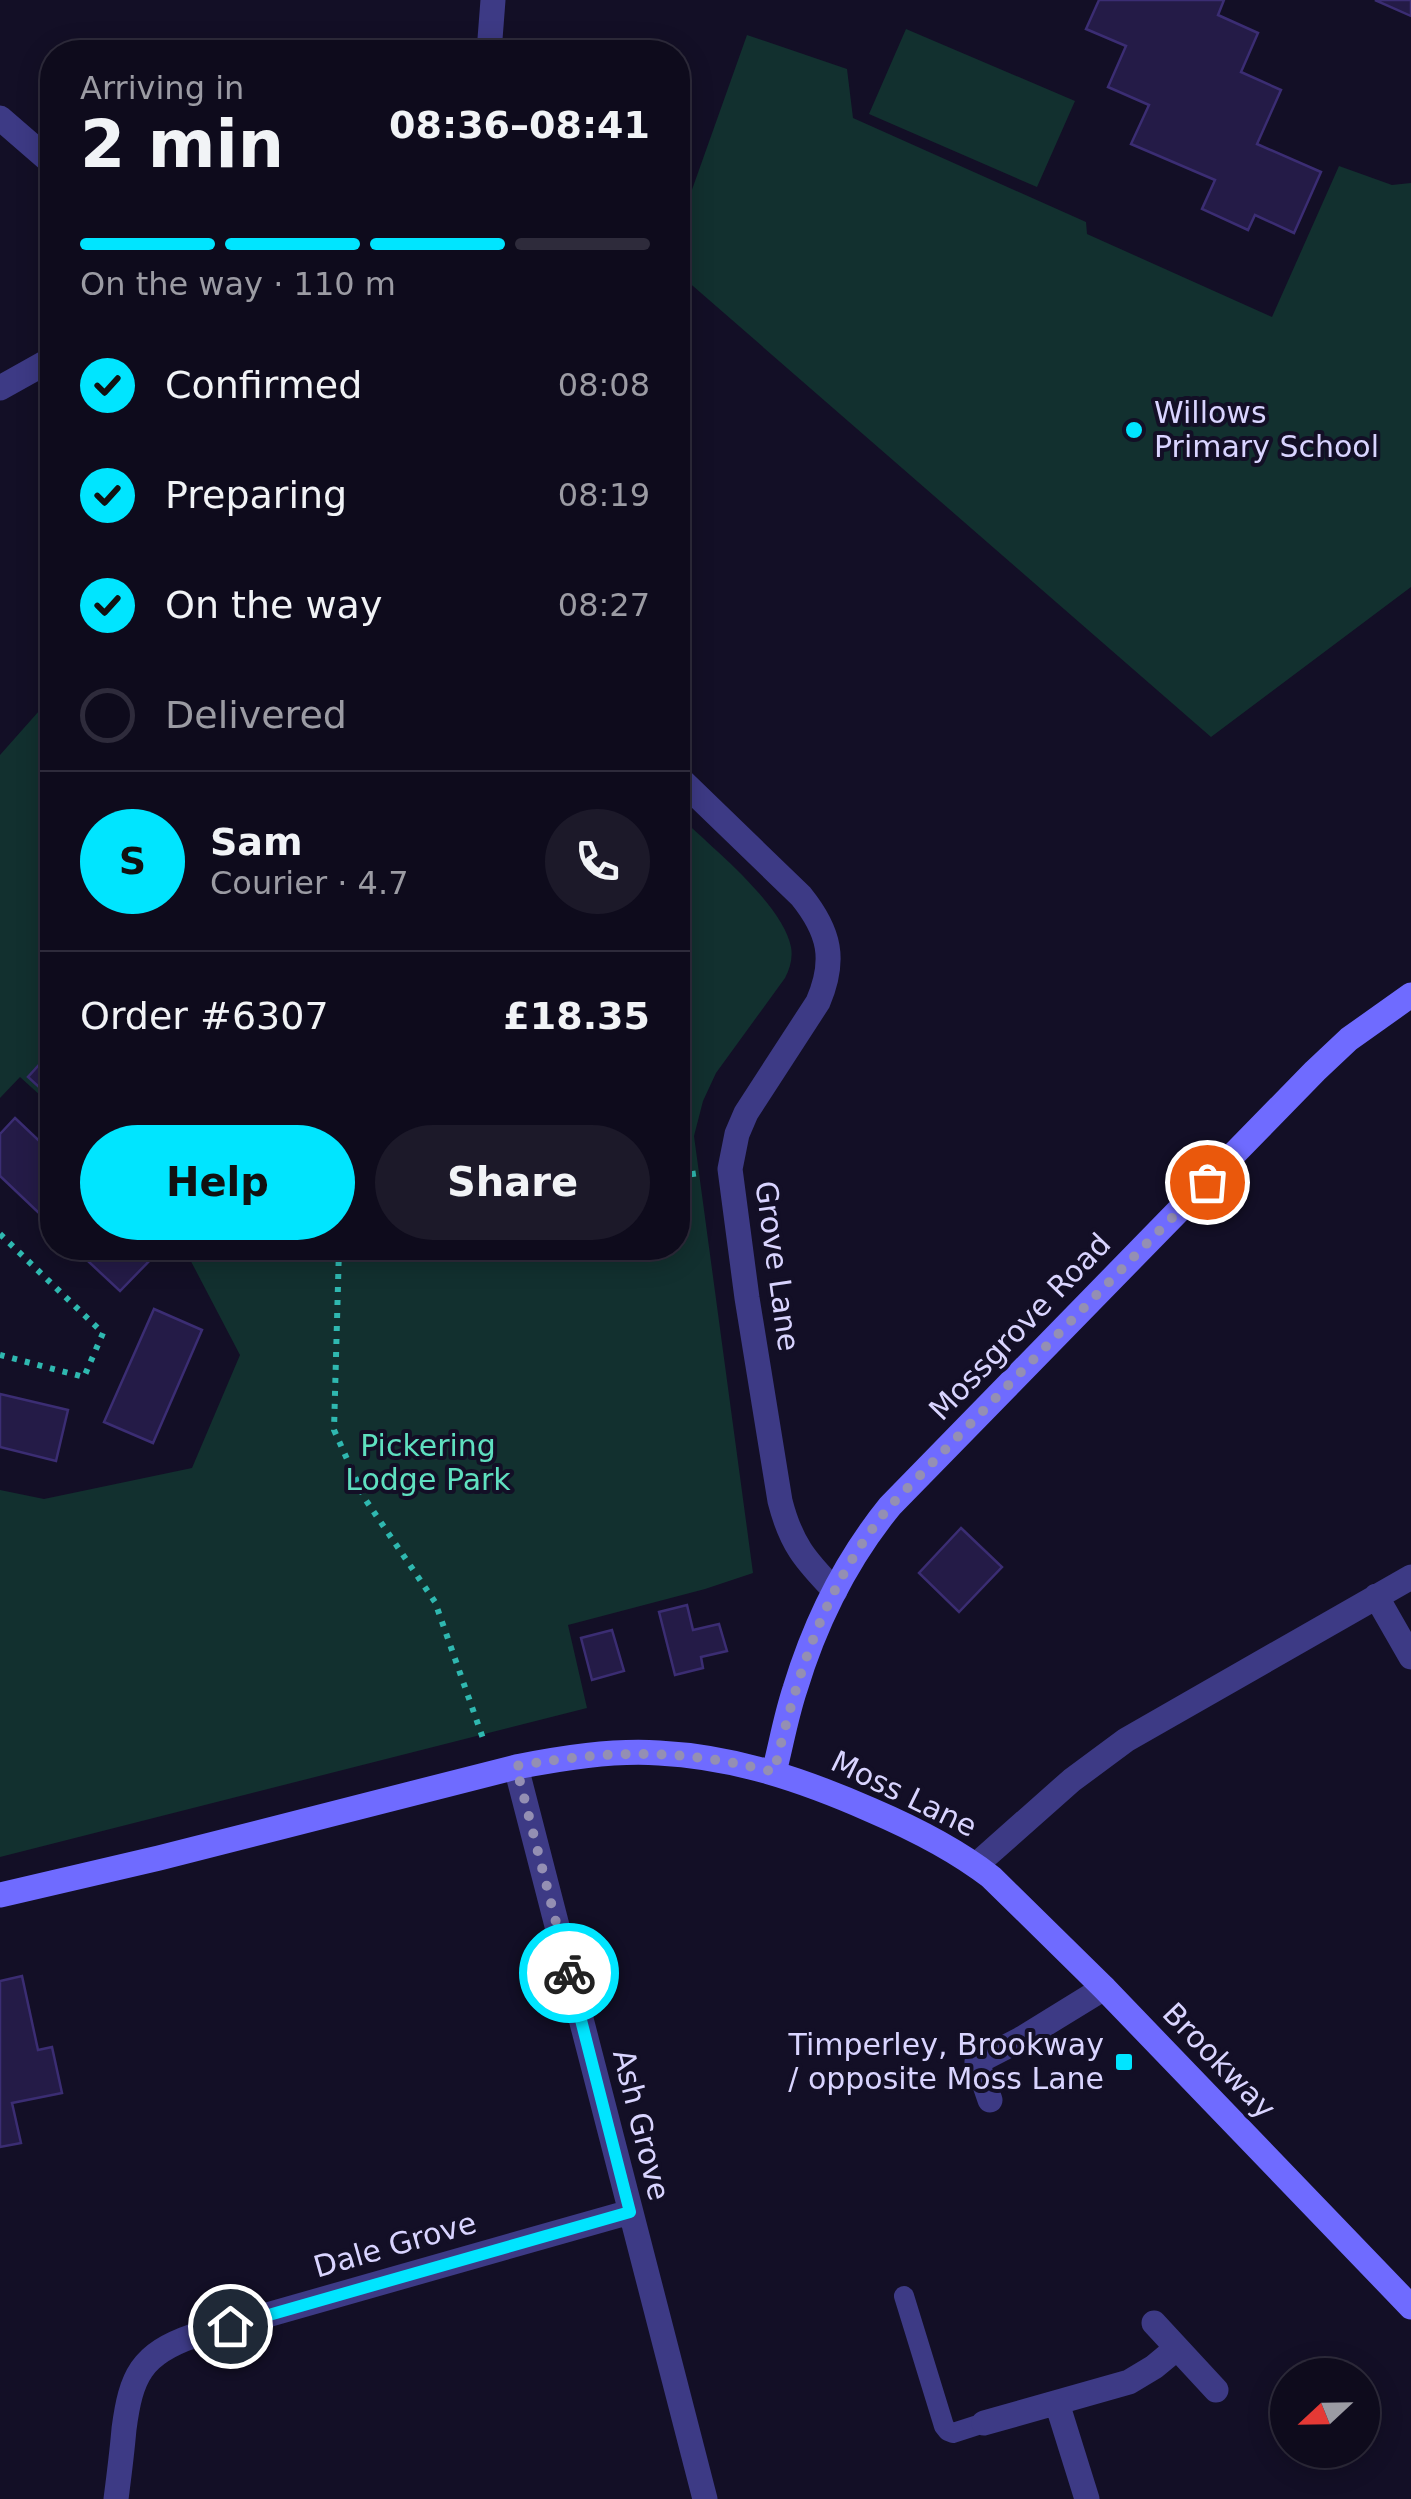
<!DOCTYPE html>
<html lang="en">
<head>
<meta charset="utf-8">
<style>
	:root { --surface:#0e0b1c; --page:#1c1929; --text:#f1f3f6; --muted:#9b9ba3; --line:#2e2b3b; --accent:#00e5ff }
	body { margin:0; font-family:"DejaVu Sans",sans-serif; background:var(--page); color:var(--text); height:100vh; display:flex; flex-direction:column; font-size:38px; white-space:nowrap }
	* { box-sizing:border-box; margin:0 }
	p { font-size:32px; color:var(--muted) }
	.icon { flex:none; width:55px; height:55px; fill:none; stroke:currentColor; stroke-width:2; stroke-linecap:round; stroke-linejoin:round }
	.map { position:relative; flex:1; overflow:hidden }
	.sheet { position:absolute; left:40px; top:40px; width:650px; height:1220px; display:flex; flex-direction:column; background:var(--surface); border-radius:40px; box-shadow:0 5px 25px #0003,0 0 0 2px var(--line) }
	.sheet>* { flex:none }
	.needle { width:65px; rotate:248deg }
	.tools { position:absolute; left:1270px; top:2358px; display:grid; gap:20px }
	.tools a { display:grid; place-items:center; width:110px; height:110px; border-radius:50%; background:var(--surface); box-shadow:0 5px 25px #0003,0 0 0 2px var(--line); font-size:50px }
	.pin { position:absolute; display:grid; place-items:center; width:85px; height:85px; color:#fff; margin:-42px; border:5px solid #fff; border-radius:50%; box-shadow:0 2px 10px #0007 }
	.courier { position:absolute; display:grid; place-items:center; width:100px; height:100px; margin:-50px; border:8px solid #00e5ff; border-radius:50%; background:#fff; color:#222; box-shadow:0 2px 12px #0007 }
	.overview em { font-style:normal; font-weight:700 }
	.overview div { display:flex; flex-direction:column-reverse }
	.overview { display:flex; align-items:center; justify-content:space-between; height:170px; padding:0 40px }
	h1 { font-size:65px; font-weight:700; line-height:75px }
	.bar { display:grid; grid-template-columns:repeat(4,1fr); gap:15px 10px; align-content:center; height:120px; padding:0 40px }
	.bar i { height:12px; border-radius:8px; background:var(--line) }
	.bar .active { background:var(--accent) }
	.bar p { grid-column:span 4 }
	.line { display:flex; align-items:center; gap:25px; padding:0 40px; border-top:2px solid var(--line) }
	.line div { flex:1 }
	.round { display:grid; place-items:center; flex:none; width:105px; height:105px; border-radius:52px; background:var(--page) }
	ol { padding:0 40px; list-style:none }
	li { display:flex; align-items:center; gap:30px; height:110px }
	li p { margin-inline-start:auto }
	li .icon { padding:10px; border-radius:50%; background:var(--accent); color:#111; stroke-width:4 }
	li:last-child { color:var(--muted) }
	li i { width:55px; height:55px; border:5px solid var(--line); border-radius:50% }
	.primary-button { display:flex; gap:20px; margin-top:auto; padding:20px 40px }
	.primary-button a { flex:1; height:115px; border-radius:60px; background:var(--accent); color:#111; font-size:40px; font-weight:700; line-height:115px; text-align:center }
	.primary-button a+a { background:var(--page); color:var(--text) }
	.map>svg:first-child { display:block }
	.green { fill:#12302f }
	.building { fill:#241b47; stroke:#3b2d73; stroke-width:2.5 }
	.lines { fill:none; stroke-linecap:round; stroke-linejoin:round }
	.path { stroke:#2fb8b0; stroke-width:6; stroke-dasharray:5 8; stroke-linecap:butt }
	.lane { stroke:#3d3a85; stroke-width:20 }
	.street { stroke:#3d3a85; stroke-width:25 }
	.secondary { stroke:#6f6bff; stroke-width:25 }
	.done { stroke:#948fb3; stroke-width:10; stroke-dasharray:0 18 }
	.route { stroke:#00e5ff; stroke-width:12 }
	.poi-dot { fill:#00e5ff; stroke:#130f26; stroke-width:4 }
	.labels { text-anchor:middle; stroke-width:8; stroke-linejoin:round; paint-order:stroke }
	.poi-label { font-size:30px; fill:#d9d4ff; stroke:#130f26; text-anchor:start }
	.street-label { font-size:30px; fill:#d9d4ff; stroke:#130f26 }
	.park-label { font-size:30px; fill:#5fe0c0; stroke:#130f26 }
</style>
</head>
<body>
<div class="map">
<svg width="1411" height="2499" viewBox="0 0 1411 2499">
	<rect width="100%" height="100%" fill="#130f26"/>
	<path class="green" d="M 906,29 L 1075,101 L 1037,187 L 869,114 Z
		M 747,35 L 847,69 L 853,118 L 1086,222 L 1087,234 L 1272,317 L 1339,166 L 1392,185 L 1411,183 L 1411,587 L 1211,737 L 678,273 L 678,229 Z
		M 52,700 L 52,1106 L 20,1077 L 0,1098 L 0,755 L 39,711 Z
		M 678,815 C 710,846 783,904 791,947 C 793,958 790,968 785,978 L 716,1073 L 703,1101 L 694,1136 L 753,1573 L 705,1589 L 568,1625 L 587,1708 L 0,1857 L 0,1490 L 44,1499 L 192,1468 L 240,1355 L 184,1248 L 678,1248 Z"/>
	<path class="building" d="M 1099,0 L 1224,0 L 1218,15 L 1258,33 L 1241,72 L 1281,90 L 1257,144 L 1321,172 L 1294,233 L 1255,215 L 1248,230 L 1202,209 L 1215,180 L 1131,144 L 1149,105 L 1108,87 L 1126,46 L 1086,29 Z
		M 1375,0 L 1411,0 L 1411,16 Z
		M 47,1056 L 52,1061 L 52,1099 L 28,1077 Z
		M 15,1118 L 52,1153 L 52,1203 L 41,1215 L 0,1176 L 0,1134 Z
		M 74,1248 L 147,1248 L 155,1255 L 120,1291 Z
		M 154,1309 L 202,1330 L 153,1443 L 104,1422 Z
		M 0,1394 L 68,1410 L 56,1461 L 0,1447 Z
		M 961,1528 L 1002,1567 L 959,1612 L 919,1573 Z
		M 687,1605 L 693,1630 L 719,1624 L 727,1651 L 701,1657 L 703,1668 L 675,1675 L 659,1612 Z
		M 612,1630 L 624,1671 L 592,1680 L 581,1638 Z
		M 22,1976 L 38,2050 L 52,2047 L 62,2093 L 12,2103 L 21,2143 L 0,2147 L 0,1981 Z"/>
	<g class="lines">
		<path class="path" d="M 678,1176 L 699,1173
			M 0,1234 L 103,1333 L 84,1377 L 0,1355
			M 339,1248 L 334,1430 L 365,1499 L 435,1602 L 485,1744"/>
		<path class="lane" d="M 904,2296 L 944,2426 L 948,2431 L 953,2433 L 984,2423"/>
		<path class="street" d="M 489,52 L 493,0
			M 0,118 L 52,163
			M 0,388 L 52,359
			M 678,777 L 801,896 C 830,932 836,960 818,1002 L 746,1113 L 737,1134 L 730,1169 L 747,1298 L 780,1501 C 791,1544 805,1560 835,1591
			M 1376,1596 L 1411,1657
			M 516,1767 L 705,2499
			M 976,1865 L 1072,1780 L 1126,1740 L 1411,1577
			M 990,2100 L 977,2062 L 1021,2039 L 1104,1988
			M 1154,2323 L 1216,2390
			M 1057,2403 L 1087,2499
			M 984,2423 L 1129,2382 L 1154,2367 L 1177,2348
			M 116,2499 C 119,2476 122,2452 124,2429 C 131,2376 141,2354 193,2336 L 630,2212"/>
		<path class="secondary" d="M 774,1772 C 781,1745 786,1716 795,1689 C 815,1623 847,1559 890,1506 L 1315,1071 L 1349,1039 L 1411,995
			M 0,1895 L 159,1858 L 516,1767 C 562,1758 612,1750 659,1753 C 735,1757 803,1780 871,1810 C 913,1828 955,1849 991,1877 L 1104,1988 L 1411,2307"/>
	</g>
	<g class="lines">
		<path class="done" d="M 569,1973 L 516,1766 C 610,1750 680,1748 774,1772 C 798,1672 824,1586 890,1506 L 1207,1182"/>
		<path class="route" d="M 230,2326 L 630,2212 L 569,1973"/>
	</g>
	<g class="poi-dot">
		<circle cx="1134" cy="430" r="10"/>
		<rect x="1114" y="2052" width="20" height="20" rx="5"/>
	</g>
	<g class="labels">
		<g class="poi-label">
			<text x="1154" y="423">Willows<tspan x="1154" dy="34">Primary School</tspan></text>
			<text x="1104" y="2055" text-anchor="end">Timperley, Brookway<tspan x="1104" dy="34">/ opposite Moss Lane</tspan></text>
		</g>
		<g class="street-label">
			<text transform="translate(777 1266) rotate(82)" y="10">Grove Lane</text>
			<text transform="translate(1020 1327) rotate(-46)" y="10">Mossgrove Road</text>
			<text transform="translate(904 1794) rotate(26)" y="10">Moss Lane</text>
			<text transform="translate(1219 2061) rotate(46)" y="10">Brookway</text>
			<text transform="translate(641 2125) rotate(76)" y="10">Ash Grove</text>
			<text transform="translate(395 2245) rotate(-16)" y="10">Dale Grove</text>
		</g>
		<g class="park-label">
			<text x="428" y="1456">Pickering<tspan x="428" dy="34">Lodge Park</tspan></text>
		</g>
	</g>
</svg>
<div class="tools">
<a><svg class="needle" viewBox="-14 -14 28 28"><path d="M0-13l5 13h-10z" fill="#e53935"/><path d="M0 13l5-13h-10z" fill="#9b9ba3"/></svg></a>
</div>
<div class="pin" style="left:1207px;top:1182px;background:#ea580c"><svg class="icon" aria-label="bag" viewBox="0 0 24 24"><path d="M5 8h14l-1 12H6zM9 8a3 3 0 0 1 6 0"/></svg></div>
<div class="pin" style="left:230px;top:2326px;background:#1f2937"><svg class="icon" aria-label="home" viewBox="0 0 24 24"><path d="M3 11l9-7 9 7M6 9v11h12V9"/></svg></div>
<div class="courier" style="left:569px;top:1973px"><svg class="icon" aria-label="bike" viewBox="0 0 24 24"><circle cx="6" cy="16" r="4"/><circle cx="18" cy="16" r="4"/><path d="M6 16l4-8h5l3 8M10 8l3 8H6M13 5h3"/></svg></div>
<section class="sheet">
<div class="overview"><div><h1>2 min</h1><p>Arriving in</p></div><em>08:36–08:41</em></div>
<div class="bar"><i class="active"></i><i class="active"></i><i class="active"></i><i></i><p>On the way · 110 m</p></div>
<ol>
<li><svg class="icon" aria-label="check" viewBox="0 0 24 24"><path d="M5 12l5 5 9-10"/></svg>Confirmed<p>08:08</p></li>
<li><svg class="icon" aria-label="check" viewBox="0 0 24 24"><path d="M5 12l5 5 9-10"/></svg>Preparing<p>08:19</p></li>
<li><svg class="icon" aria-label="check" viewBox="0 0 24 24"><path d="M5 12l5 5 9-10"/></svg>On the way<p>08:27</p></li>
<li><i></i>Delivered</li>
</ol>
<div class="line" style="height:180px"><b class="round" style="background:var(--accent);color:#111">S</b><div><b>Sam</b><p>Courier · 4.7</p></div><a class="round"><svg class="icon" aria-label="phone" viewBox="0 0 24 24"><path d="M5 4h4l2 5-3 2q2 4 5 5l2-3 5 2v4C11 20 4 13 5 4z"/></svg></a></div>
<div class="line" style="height:130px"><div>Order #6307</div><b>£18.35</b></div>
<div class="primary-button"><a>Help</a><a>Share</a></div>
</section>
</div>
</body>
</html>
